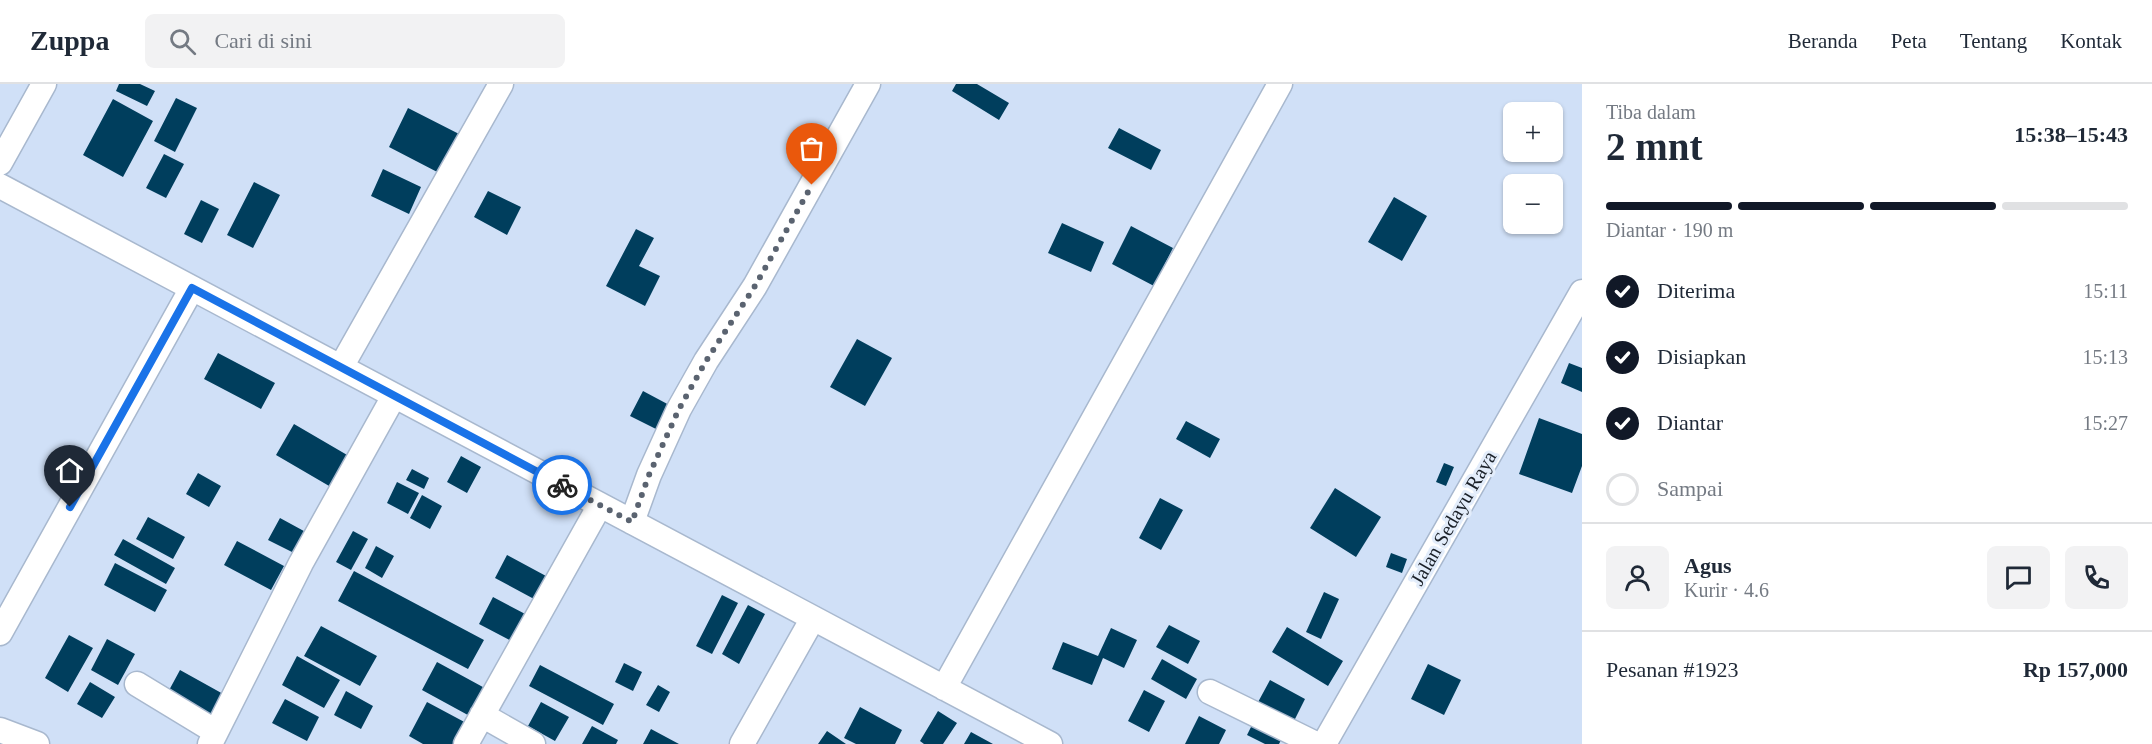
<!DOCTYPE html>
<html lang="id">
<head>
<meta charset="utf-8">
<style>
	:root { --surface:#fff; --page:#f2f2f3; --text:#1f2937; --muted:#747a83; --line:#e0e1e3; --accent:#111827 }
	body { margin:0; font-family:Georgia,serif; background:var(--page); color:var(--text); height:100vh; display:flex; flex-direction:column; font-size:22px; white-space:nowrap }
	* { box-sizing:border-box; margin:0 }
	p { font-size:20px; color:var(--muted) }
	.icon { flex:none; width:33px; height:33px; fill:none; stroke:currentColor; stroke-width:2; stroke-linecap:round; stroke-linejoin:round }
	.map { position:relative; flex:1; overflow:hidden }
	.side { display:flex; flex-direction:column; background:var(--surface); width:570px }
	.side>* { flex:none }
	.fabs { position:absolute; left:1503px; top:18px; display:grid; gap:12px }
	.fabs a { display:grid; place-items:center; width:60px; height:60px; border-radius:9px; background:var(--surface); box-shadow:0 2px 4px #0004; font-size:30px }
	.pin { position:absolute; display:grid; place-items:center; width:51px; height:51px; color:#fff; margin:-62px -26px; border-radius:50% 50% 50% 0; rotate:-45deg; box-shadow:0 0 6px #0007 }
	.pin .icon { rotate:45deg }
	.courier { position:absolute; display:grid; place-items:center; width:60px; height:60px; margin:-30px; border:4px solid #1a73e8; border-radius:50%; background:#fff; color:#222; box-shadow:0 2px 8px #0007 }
	.summary em { font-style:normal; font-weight:700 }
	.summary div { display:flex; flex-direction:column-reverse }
	.summary { display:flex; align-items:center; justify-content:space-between; height:102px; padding:0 24px }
	h1 { font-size:39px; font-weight:700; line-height:45px }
	.bar { display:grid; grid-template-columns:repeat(4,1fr); gap:9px 6px; align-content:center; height:72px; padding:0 24px }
	.bar i { height:8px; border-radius:4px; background:var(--line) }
	.bar .active { background:var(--accent) }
	.bar p { grid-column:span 4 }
	.line { display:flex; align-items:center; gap:15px; padding:0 24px; border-top:2px solid var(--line) }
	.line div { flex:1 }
	.round { display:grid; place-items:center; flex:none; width:63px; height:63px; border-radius:9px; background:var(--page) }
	ol { padding:0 24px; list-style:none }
	li { display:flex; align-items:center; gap:18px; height:66px }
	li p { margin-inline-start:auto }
	li .icon { padding:6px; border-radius:50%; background:var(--accent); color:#fff; stroke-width:4 }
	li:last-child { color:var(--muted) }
	li i { width:33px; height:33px; border:3px solid var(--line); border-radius:50% }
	header { display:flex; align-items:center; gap:36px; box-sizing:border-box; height:84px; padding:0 30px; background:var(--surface); border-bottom:2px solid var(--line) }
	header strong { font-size:28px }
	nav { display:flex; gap:33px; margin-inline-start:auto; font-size:21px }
	.search { width:420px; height:54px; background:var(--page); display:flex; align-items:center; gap:15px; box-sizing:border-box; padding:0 21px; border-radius:9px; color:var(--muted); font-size:22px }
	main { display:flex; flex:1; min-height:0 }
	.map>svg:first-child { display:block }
	.building { fill:#003e5d }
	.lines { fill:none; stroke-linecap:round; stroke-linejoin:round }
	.street-casing { stroke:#a8b8ce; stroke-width:27 }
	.street { stroke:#fff; stroke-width:24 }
	.done { stroke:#5a6370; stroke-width:6; stroke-dasharray:0 10.8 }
	.route { stroke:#1a73e8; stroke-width:8 }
	.labels { text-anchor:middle; stroke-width:6; stroke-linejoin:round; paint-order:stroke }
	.street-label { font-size:20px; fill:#1a2028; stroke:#e3edfb }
</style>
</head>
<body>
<header>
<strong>Zuppa</strong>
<div class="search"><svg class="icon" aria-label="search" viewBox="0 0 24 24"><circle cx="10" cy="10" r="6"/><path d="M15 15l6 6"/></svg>Cari di sini</div>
<nav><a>Beranda</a><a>Peta</a><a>Tentang</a><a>Kontak</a></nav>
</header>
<main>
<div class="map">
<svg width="1582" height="660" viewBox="0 0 1582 660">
	<rect width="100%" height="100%" fill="#d0e0f7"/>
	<path class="building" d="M 119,0 L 140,0 L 155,7 L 147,22 L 116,7 Z
		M 956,0 L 977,0 L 1009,19 L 999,36 L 952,7 Z
		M 176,14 L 197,24 L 175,68 L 154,57 Z
		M 113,15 L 153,37 L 123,93 L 83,71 Z
		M 408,24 L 463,52 L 443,91 L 389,63 Z
		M 1119,44 L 1161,66 L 1151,86 L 1108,64 Z
		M 164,70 L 184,80 L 166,114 L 146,104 Z
		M 383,85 L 421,103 L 409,130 L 371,112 Z
		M 254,98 L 280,111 L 253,164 L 227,151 Z
		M 488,107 L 521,123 L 507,151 L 474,133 Z
		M 1394,113 L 1427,132 L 1402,177 L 1368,158 Z
		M 201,116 L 219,125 L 202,159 L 184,150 Z
		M 1062,139 L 1104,158 L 1091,188 L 1048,169 Z
		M 1131,142 L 1173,164 L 1154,202 L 1112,180 Z
		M 636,145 L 654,154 L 639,182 L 660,192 L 645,222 L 606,202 Z
		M 857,255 L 892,274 L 865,322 L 830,303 Z
		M 218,269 L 275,299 L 261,325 L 204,295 Z
		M 1569,279 L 1582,284 L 1582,308 L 1561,299 Z
		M 643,307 L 673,323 L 660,347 L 630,332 Z
		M 1539,334 L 1582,350 L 1582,382 L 1572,409 L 1519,390 Z
		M 1186,337 L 1220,355 L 1210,374 L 1176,355 Z
		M 294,340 L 354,375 L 336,406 L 276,371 Z
		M 461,372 L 481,383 L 467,409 L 447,398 Z
		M 1444,379 L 1454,383 L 1446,402 L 1436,398 Z
		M 412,385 L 429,394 L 424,405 L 406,396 Z
		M 198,389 L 221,402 L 209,423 L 186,410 Z
		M 397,398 L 419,409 L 408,430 L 387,419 Z
		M 1335,404 L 1381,433 L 1356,473 L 1310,444 Z
		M 422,411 L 442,422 L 430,445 L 410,434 Z
		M 1160,414 L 1183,426 L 1161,466 L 1139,454 Z
		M 148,433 L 185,453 L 173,475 L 136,455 Z
		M 280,434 L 313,452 L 302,473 L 268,456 Z
		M 353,447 L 368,455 L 351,486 L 336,478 Z
		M 123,455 L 175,484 L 166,500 L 114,471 Z
		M 237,457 L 284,482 L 271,506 L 224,481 Z
		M 376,462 L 394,472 L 382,494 L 365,484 Z
		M 1391,469 L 1407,475 L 1402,489 L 1386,483 Z
		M 507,471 L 546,492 L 534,515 L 495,494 Z
		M 115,479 L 167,506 L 155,528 L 104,501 Z
		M 354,487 L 484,556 L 468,585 L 338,517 Z
		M 1324,508 L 1339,515 L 1321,555 L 1306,548 Z
		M 722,511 L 738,519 L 712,570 L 696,562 Z
		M 493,513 L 529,532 L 515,559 L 479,540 Z
		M 748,521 L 765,530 L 739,580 L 722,570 Z
		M 1169,541 L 1200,557 L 1188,580 L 1156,563 Z
		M 321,542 L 377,572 L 360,602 L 304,572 Z
		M 1287,543 L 1343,577 L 1328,602 L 1272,568 Z
		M 1111,544 L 1137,556 L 1124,584 L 1103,574 L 1092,601 L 1052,585 L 1063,558 L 1098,572 Z
		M 69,551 L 93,564 L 68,608 L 45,594 Z
		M 107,555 L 135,570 L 118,601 L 91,586 Z
		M 297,572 L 340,596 L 324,624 L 282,601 Z
		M 1162,575 L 1197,595 L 1186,615 L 1151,595 Z
		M 437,578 L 492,608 L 477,636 L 422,606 Z
		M 624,579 L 642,588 L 633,607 L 615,598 Z
		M 1428,580 L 1461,596 L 1444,631 L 1411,615 Z
		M 540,581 L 614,620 L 603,641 L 529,602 Z
		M 180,586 L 225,611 L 212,634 L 167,610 Z
		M 1270,596 L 1305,615 L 1293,639 L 1257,620 Z
		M 90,598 L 115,613 L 102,634 L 77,620 Z
		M 658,601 L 670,608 L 659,628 L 646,621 Z
		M 1144,606 L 1165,617 L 1149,648 L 1128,637 Z
		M 346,607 L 373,622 L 361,645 L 334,631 Z
		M 285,615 L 319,633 L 307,657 L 272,639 Z
		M 427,618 L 470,641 L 460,660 L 423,660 L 409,652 Z
		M 541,618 L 569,633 L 555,657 L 528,642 Z
		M 860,623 L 902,646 L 895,660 L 856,660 L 844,654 Z
		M 938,627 L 957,639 L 943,660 L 924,660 L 920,657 Z
		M 1199,632 L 1226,646 L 1219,660 L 1185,660 Z
		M 1255,635 L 1284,650 L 1279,660 L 1265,660 L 1247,651 Z
		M 592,642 L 618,656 L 616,660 L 582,660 Z
		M 651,645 L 679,660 L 643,660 Z
		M 827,647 L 846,660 L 818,660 Z
		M 971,648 L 993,660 L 964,660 Z"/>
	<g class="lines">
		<defs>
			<path id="street" d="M 0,79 L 44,0
				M 0,102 L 1050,660
				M 341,283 L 501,0
				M 632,438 L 649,391 L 679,325 L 706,277 L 755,202 L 868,0
				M 0,549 L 192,204
				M 137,600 L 216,648
				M 944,604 L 1280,0
				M 1210,608 L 1316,660
				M 482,631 L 533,660
				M 0,646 L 37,660
				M 210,660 L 301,479 L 394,312
				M 466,660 L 600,421
				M 742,660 L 813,534
				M 1324,660 L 1582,208"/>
		</defs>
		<use href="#street" class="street-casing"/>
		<use href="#street" class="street"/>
	</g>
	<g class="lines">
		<path class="done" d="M 562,401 L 632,438 L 649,391 L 679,325 L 706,277 L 755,202 L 812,101"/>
		<path class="route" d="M 70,423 L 192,204 L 562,401"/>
	</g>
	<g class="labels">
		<g class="street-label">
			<text transform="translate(1453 434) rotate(-60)" y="7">Jalan Sedayu Raya</text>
		</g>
	</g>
</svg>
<div class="fabs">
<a>+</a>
<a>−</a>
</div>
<div class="pin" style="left:812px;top:101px;background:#ea580c"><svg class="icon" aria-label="bag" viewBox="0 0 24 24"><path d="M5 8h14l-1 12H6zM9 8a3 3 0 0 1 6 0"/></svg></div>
<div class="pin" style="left:70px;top:423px;background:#1f2937"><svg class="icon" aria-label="home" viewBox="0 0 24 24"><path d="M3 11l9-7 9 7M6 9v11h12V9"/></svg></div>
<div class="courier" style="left:562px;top:401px"><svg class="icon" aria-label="bike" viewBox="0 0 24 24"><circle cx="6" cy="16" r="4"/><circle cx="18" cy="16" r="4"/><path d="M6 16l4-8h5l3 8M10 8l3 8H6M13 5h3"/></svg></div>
</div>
<section class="side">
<div class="summary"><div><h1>2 mnt</h1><p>Tiba dalam</p></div><em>15:38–15:43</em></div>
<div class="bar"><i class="active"></i><i class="active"></i><i class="active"></i><i></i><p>Diantar · 190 m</p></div>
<ol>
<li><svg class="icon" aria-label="check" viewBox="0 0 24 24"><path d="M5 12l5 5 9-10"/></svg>Diterima<p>15:11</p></li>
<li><svg class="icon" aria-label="check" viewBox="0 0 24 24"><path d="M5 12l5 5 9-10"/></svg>Disiapkan<p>15:13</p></li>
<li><svg class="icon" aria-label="check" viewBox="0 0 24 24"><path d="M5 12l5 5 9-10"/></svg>Diantar<p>15:27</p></li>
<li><i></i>Sampai</li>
</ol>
<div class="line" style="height:108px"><a class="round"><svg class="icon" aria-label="person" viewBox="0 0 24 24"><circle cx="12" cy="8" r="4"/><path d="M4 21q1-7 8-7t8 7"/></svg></a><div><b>Agus</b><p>Kurir · 4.6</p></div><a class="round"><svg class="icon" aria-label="chat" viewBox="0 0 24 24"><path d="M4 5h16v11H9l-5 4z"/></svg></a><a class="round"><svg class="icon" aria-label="phone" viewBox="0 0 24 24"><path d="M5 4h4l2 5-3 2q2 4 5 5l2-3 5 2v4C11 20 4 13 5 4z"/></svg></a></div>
<div class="line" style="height:78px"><div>Pesanan #1923</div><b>Rp 157,000</b></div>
</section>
</main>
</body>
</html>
